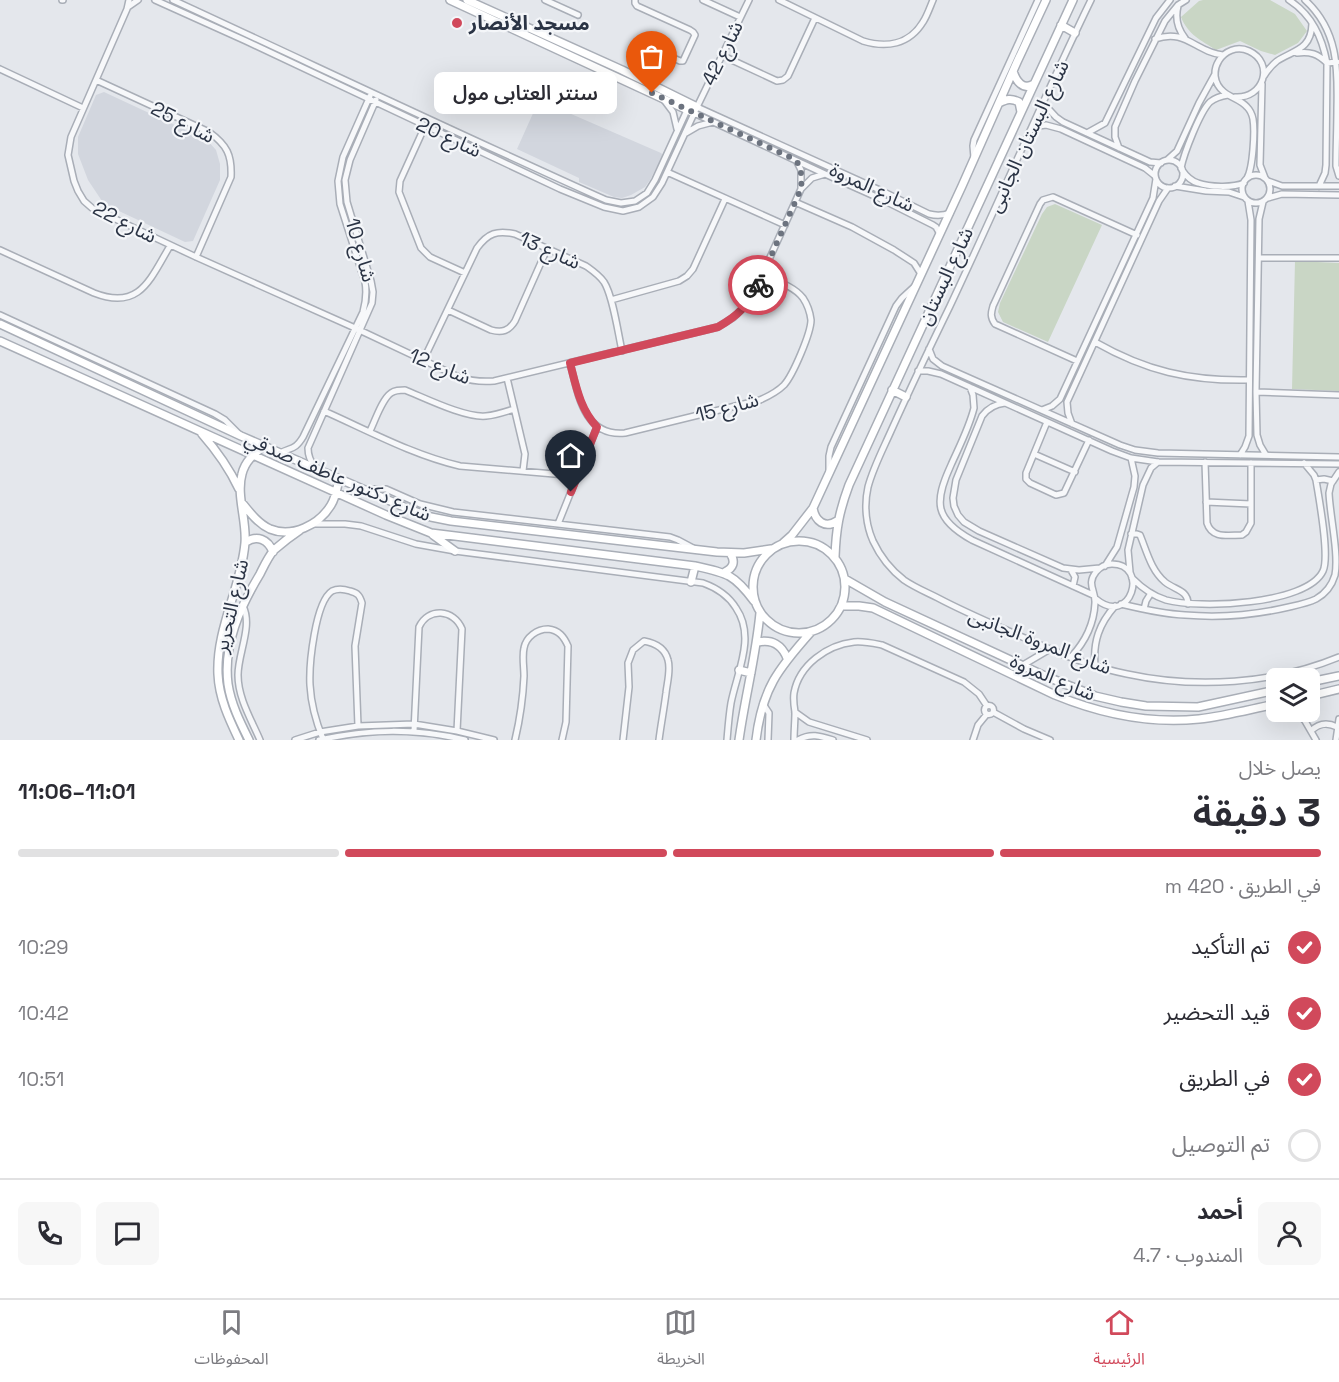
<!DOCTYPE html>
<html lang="ar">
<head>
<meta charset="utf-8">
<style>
	:root { --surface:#fff; --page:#f7f7f7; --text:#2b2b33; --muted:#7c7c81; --line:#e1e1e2; --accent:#d1495b }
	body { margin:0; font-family:"Space Grotesk","Noto Sans Arabic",sans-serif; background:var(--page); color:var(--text); direction:rtl; height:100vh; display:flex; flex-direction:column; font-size:22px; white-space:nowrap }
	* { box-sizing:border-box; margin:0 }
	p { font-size:20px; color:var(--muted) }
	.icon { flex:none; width:33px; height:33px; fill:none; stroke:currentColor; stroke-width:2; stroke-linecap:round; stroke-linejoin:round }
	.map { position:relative; height:740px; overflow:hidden; direction:ltr }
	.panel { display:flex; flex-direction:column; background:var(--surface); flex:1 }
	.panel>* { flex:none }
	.buttons { position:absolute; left:1266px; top:668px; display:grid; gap:12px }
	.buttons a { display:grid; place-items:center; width:54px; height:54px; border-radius:9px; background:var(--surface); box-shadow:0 6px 24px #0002; font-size:30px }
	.pin { position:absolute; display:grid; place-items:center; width:51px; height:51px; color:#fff; margin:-62px -26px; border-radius:50% 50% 50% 0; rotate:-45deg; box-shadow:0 0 6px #0007 }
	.pin .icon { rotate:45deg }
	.courier { position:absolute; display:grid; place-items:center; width:60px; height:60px; margin:-30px; border:4px solid #d1495b; border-radius:50%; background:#fff; color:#222; box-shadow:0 2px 8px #0007 }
	.bubble { position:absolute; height:42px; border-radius:9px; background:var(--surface); box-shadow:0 6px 24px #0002; font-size:20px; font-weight:600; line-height:42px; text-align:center; direction:rtl }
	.headline em { font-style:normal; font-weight:600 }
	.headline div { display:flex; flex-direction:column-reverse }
	.headline { display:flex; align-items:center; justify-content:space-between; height:102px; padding:0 18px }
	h1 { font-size:39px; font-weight:600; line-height:45px }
	.bar { display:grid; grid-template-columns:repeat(4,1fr); gap:9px 6px; align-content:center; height:72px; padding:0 18px }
	.bar i { height:8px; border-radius:4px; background:var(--line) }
	.bar .selected { background:var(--accent) }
	.bar p { grid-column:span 4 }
	.line { display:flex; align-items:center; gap:15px; padding:0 18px; border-top:2px solid var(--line) }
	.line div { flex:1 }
	.round { display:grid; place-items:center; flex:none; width:63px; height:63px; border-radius:9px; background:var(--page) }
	ol { padding:0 18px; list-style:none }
	li { display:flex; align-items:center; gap:18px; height:66px }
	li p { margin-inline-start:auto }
	li .icon { padding:6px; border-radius:50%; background:var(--accent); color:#fff; stroke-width:4 }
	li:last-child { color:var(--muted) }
	li i { width:33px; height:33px; border:3px solid var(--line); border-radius:50% }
	.menu { display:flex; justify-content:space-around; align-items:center; height:84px; border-top:2px solid var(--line); background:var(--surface); font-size:16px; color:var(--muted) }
	.menu a { display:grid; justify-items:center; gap:3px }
	.menu .selected { color:var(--accent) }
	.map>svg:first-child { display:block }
	.built { fill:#d2d6de }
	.green { fill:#c9d6c5 }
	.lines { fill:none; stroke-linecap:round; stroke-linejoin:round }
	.street-casing { stroke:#a9aeb7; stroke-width:8 }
	.secondary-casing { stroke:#a9aeb7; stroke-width:10 }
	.street { stroke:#f7f8fa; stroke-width:5 }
	.secondary { stroke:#fff; stroke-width:7 }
	.done { stroke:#6c737f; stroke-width:6; stroke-dasharray:0 10.8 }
	.route { stroke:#d1495b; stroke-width:8 }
	.poi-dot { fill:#d1495b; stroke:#f4f6f9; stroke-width:2 }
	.labels { text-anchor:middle; stroke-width:4.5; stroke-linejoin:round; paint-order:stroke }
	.poi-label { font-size:20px; font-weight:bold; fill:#2b3445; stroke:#f4f6f9; text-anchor:start }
	.street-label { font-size:20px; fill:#2b3445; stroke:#f4f6f9 }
</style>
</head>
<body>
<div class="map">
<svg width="1339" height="740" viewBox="0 0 1339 740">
	<rect width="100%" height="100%" fill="#e4e7ec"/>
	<path class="built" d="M 104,92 L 207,140 L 216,150 L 220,164 L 220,180 L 193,241 L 185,242 L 104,204 L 88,180 L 78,154 L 78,137 L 96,95 Z
		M 539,100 L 661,153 L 663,155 L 650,180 L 645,187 L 631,195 L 622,198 L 614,197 L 579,182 L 579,178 L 517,149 Z"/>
	<path class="green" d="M 1203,0 L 1270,0 L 1295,14 L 1307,31 L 1298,43 L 1275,55 L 1261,51 L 1240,41 L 1216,50 C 1201,40 1188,35 1181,17 L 1199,1 Z
		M 1055,204 L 1102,225 L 1048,342 L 1003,322 L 998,312 L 1000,303 L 1042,214 L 1047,207 Z
		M 1295,261 L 1339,263 L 1339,391 L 1292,389 Z"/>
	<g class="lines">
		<defs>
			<path id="street" d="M 62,0 L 63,0
				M 129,0 L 127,9 L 71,137 L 68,155 L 74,181 L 78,191 L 84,201 L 92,208 L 196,257 L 355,328 L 459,377 C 471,381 482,382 494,381 L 718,327 L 734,317 L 748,303 L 757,286 L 801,189 L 812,178 L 825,174
				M 155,0 L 246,41 L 560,189 L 604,207 L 623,211 L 639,207 L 653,197 L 662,183 L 697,107 L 749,0
				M 173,0 C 318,67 461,135 606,200 L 621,203 L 635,201 L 647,193 L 655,180 L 688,108
				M 545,0 L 578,15
				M 635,0 L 635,3 L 637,6 L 690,30 L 693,32 L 695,35 L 683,61 L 680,61 L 660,52 L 658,52 L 645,81
				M 703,0 L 740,17
				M 779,0 L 863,41 C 886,48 909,45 923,22 C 927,16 930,7 933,0
				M 1091,0 C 1042,101 998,204 950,306 C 930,347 910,389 891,431 C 883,449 873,468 868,487 C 864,505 866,525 873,541 C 880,556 891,570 904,580 C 914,587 926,592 938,598 C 970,615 1005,629 1038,644 C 1067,657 1097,668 1127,674 C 1196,689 1274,684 1339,657
				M 1289,0 C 1312,15 1322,37 1327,63 L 1326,165 L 1325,173 L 1319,186
				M 1305,0 C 1338,30 1338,68 1337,109 C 1337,128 1336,147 1336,166 L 1339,176
				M 1178,6 C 1175,18 1177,28 1185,38
				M 128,7 L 138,0
				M 1155,39 C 1186,28 1195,52 1223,55
				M 1297,53 C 1310,51 1318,54 1327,63 L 1337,62
				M 721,55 L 777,81 L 783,80 L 788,76 L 815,18
				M 0,69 L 83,108
				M 1264,76 C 1267,71 1272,65 1277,61 C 1294,50 1311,50 1312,24
				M 96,80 L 209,132 C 227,145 232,155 231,177 L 196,257
				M 1262,84 L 1260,165 L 1265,178
				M 1235,97 C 1264,99 1275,63 1249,51 C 1224,40 1202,74 1224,92 C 1231,98 1240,99 1247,107 C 1250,110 1252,114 1253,119 C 1255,131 1253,168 1247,178
				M 664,100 L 673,112 L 677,129
				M 1043,103 L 1056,117 L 1063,122 L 1150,162 L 1161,163
				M 697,107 L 884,192 L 929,214 C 937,216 942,216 950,213
				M 694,113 L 825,174 L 881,199 L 933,225 L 936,227 L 940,234
				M 425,126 L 400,181 L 399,192 L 421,248 L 430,257 L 465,273
				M 1032,127 L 1046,125 L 1061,129 L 1145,168 L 1155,176
				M 686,133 L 698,126 L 713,122
				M 1087,133 L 1105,123 L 1156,18 L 1170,0
				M 1119,148 L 1115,137 L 1115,127 L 1135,81 L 1165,21 L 1178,5 L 1186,0
				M 974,158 L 973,146 L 974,140 L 1038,0
				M 1167,160 L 1177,151 L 1199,103 L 1215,74
				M1155 174a14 14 0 1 1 28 0a14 14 0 1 1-28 0Z
				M 797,162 L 801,170 L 801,188
				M 1181,168 C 1184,153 1200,112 1210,102 C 1215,98 1221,96 1228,95
				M 1182,170 C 1186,176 1191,181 1198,183 C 1209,187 1233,188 1244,183
				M 667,172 L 785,225
				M1242 189a14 14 0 1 1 28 0a14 14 0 1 1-28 0Z
				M 1268,181 L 1282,186 L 1339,186
				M 1175,186 L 1206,191 L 1229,192 L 1244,197
				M 1268,198 L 1282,194 L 1339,195
				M 795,202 L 852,227 L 894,250 L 914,263 L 921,274
				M 1263,202 L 1259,219 L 1256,392 L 1257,435 L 1260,445 L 1266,455
				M 0,250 L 94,293 C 140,311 150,279 170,246
				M 1259,258 L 1339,258
				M 611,300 L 679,281 L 687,276 L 693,269 L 725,199
				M 448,310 L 491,330 C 502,333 509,331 515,321 L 547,249
				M 0,315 L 215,414 L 225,420 L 240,435
				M 1095,342 C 1146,371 1189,381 1248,380
				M 929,349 L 933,359 L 942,366 L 1120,445 L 1135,450 L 1158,453 L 1339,457
				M 423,361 L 477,248 C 488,233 497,230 515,234 L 586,266 C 593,271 599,275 604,282 C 613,296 618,333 622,351
				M 1077,361 L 995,324 C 990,317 991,313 993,306 L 1040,204 L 1043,200 L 1053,197 L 1137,235
				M 570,363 C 578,393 583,437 625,433 L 760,400 C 769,396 777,392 784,385 C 793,375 811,333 811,320 C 810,312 807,304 803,298 C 794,286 776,281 762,275
				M 918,371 L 928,371 L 941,374 L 1112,451 L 1131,458 L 1158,462 L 1339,464
				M 507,378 L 525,454 L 523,471
				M 970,387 L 973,395 L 974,408 C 969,428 959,447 951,465 C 934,502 934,519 972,540 L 1093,595
				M 1256,392 L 1339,395
				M 1005,403 C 995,404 988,408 982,416 L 956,480 L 953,498 L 954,506 L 958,515 L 964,522 L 979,531 L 1063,568 L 1079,570 L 1100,568
				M 1042,410 L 1052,406 L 1060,399 L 1153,198 L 1156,179
				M 324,411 C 369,431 413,455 460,466 L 577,476
				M 1047,422 L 1026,473 L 1026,479 L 1030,483 L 1056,495 L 1064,493 L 1089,440
				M 1072,424 L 1068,413 L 1067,402 L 1159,201 L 1168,188
				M 370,431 C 375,421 382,399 391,393 C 395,390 399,390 405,390 C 425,398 465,418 486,416 C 496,415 505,412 514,409
				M 280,453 C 292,447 295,450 303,437 L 363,312 C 366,301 367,293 365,282 L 340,204 L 338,181 L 343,157 L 370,96
				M 1034,454 L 1075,472
				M 1240,455 L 1245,447 L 1249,436 L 1251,220 L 1248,201
				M 1205,462 L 1207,523 C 1212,539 1228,535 1242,535 L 1246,532 L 1251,523 L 1251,463
				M 315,467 C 310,461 308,456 308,448 L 372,303 L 373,292 L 371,281 L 347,202 L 345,180 L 350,160 L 376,100
				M 829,470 L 829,456 L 831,447 L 896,306 L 902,298 L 915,286
				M 1316,480 L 1324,479 L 1333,481
				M 370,492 L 374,489 L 386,489 L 420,504 L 453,512 L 670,537 L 678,540 L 693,548
				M 1206,502 L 1251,504
				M 311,524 L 345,524 L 361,526 L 416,544 L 455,551 L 703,583 C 717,588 728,595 736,608 C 756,637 737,672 731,703 C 729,715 728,728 727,740
				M 558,524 L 597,427
				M 1131,534 L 1137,534 L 1140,535 C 1147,552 1151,570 1165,582 C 1175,590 1188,590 1188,604
				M 1105,566 L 1117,547 L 1134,487 L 1135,476 L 1131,458
				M 1071,570 L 1075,577 L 1073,586
				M 1130,572 L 1128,550 L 1143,485 L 1151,468 L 1158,462
				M 1132,578 C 1142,588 1153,596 1166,600 C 1198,609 1307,605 1323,571 C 1330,556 1319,499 1316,480 L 1314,475 L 1304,463
				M 1121,604 C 1142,609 1163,614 1185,615 C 1220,618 1255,615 1289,607 C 1298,605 1308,603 1316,599 C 1325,594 1332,585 1335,575 C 1339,554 1330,516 1329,493 L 1331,484 L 1339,472
				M 243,606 C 253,626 238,653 238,675 C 238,698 251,719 260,740
				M 1144,609 L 1146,601 L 1151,593
				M 1071,657 C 1085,642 1094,624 1095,603 C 1096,591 1086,584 1096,572 C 1100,567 1106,564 1112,564 C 1150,564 1131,628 1096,599
				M 1023,665 L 1050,649
				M 1095,665 C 1093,642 1099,624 1115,606
				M 763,704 L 769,713 L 768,740
				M984.5 710a4.5 4.5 0 1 1 9 0a4.5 4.5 0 1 1-9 0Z
				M 1295,711 L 1305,721 L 1316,740
				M 795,712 L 809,722 L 867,740
				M 993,712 L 1024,729 L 1050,740
				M 414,731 L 419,627 C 428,607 454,609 462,629 L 457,731
				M 1311,731 C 1319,723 1327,722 1337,727
				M 323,739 C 316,722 311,703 310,685 C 309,665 315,602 332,591 C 338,588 344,589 350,591 C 358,593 360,596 362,603 L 355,646 L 358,726
				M 295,740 L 320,732 L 358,726 L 414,724 L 457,731 L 494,740
				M 319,740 C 369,729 415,728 465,740
				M 515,740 C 520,719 523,698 524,676 C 524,667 522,656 524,648 C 526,637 537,629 548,629 C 559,630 564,637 568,646 L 566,722 L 562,740
				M 623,740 L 629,687 L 628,663 L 633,650 L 644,641 C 655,643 665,648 668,660 C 671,670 667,683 666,693 C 664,709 661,724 659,740
				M 794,740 C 794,731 795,721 795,712 C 794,706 793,700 794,693 C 799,665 827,645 854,642 C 863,641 872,643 882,645 L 964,682 L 979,694 L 987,706
				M 798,740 C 811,733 820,736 833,740
				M 973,740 L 978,725 L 987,714
				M 1336,740 L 1339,719"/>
			<path id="secondary" d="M 450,0 L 694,113
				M 467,0 L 622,70 L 697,107
				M 1061,25 L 1075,33
				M 1013,71 C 1016,81 1023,91 1034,84
				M 999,103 C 1007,99 1011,98 1019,102 L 1021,112
				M 0,324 L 241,436 L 411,510 L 431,517 L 451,521 L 717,552 L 744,553 L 771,549
				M 0,341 L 386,515 L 431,533 L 695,566 C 727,573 734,574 754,601
				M 892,390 L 906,397
				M 202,434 C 217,451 229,468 239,489
				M 243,504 C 251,514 259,524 270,529 C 292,538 319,525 331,505 C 336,497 337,488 339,479
				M 813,508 C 815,521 825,529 837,521
				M 433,535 L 455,551
				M753 587a46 46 0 1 1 92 0a46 46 0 1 1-92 0Z
				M 246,542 C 257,535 268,539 273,552
				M 783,543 L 792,535 L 813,508 L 962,186 L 1017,62 L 1046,0
				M 835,557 C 836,529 839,512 849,485 L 1073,0
				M 725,572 C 733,568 736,562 730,553
				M 845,579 L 885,602 L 1045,676 L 1095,696 L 1121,702 L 1146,706 L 1198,707 L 1276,690
				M 691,582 L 695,566
				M 841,606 L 859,606 L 873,608 L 1055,695 C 1101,714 1149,724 1199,719 C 1225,716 1251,709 1276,704
				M 758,642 C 772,639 782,645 787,658
				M 739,670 L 751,673
				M 1310,682 L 1339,676
				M 1310,696 L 1339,689
				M 239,740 C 229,719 219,698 218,674 C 216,629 241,588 245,543 C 247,521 236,495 242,474 C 245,461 254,454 264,446
				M 249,740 C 240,722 231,704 228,684 C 223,645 240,607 260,574 C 264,566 268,557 274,550 C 282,543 291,536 300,530
				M 739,740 C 745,697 756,656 760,613
				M 756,740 C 762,689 778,669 811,632"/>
		</defs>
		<use href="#street" class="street-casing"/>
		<use href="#secondary" class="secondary-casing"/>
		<use href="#street" class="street"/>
		<use href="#secondary" class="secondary"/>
	</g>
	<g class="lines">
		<path class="done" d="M 652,93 L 796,160 C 802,170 802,178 801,189 L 758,285"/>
		<path class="route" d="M 571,492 L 597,427 C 580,409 576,386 570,363 L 718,327 C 739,315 746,307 758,285"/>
	</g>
	<circle class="poi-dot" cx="457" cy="23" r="6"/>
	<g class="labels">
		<g class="poi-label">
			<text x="469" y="30">مسجد الأنصار</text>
		</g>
		<g class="street-label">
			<text transform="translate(722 53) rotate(-64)" y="7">شارع 42</text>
			<text transform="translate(183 122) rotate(27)" y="7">شارع 25</text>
			<text transform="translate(1028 136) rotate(-65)" y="7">شارع البستان الجانبى</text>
			<text transform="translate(449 137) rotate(25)" y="7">شارع 20</text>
			<text transform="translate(872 187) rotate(25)" y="7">شارع المروة</text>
			<text transform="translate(125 222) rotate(27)" y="7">شارع 22</text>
			<text transform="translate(361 250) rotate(74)" y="7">شارع 10</text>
			<text transform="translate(550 250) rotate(24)" y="7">شارع 13</text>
			<text transform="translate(945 276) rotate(-65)" y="7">شارع البستان</text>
			<text transform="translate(440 366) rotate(22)" y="7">شارع 12</text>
			<text transform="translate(727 407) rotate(-15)" y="7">شارع 15</text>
			<text transform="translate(338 476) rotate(23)" y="7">شارع دكتور عاطف صدقي</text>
			<text transform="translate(231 606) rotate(-77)" y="7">شارع التحرير</text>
			<text transform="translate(1040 641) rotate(21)" y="7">شارع المروة الجانبى</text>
			<text transform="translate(1053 677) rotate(23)" y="7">شارع المروة</text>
		</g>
	</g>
</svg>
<div class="buttons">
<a><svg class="icon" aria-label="layers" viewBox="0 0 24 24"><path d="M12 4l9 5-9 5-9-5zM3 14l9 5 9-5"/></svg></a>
</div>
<div class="pin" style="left:652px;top:93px;background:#ea580c"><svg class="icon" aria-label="bag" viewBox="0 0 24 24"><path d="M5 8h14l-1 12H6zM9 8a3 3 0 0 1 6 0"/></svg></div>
<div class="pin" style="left:571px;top:492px;background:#1f2937"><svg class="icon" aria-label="home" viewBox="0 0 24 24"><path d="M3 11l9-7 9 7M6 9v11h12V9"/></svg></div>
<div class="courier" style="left:758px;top:285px"><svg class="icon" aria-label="bike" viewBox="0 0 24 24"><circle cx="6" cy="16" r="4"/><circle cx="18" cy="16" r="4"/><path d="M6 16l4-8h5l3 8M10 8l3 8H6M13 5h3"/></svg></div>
<div class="bubble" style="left:434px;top:72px;width:183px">سنتر العتابى مول</div>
</div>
<section class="panel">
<div class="headline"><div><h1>3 دقيقة</h1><p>يصل خلال</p></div><em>11:01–11:06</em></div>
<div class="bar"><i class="selected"></i><i class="selected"></i><i class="selected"></i><i></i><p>في الطريق · 420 m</p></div>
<ol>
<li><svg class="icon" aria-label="check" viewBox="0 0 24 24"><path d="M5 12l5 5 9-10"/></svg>تم التأكيد<p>10:29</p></li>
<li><svg class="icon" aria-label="check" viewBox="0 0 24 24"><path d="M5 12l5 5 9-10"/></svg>قيد التحضير<p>10:42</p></li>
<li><svg class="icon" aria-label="check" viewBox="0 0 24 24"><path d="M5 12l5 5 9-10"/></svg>في الطريق<p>10:51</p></li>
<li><i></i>تم التوصيل</li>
</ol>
<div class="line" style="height:108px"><a class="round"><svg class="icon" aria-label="person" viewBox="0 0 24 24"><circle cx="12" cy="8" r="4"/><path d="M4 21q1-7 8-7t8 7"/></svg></a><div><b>أحمد</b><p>المندوب · 4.7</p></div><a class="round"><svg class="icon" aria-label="chat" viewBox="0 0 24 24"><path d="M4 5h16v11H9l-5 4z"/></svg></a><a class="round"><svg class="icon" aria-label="phone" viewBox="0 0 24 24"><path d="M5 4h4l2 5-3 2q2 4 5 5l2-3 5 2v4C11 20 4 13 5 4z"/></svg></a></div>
</section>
<nav class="menu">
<a class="selected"><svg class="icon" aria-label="home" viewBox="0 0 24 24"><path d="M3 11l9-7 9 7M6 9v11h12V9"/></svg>الرئيسية</a>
<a><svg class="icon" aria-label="map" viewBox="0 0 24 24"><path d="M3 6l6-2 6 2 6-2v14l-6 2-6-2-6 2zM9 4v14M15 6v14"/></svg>الخريطة</a>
<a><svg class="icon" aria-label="saved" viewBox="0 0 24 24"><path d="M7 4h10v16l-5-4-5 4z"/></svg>المحفوظات</a>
</nav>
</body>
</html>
